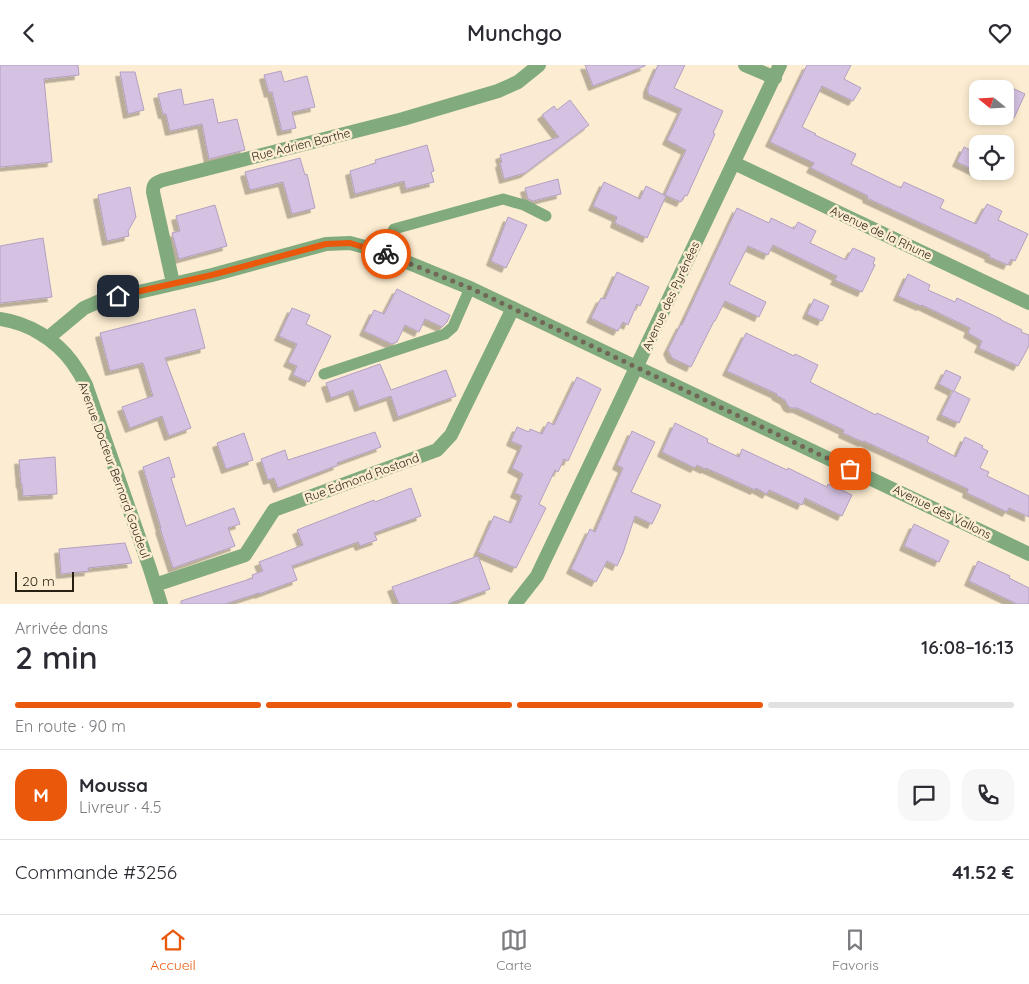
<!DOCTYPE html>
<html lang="fr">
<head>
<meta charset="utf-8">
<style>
	:root { --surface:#fff; --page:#f7f7f7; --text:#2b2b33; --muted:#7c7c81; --line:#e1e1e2; --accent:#ea580c }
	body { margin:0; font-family:Quicksand,sans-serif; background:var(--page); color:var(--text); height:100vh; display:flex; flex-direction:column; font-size:19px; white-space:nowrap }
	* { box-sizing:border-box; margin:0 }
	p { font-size:16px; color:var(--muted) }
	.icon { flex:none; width:28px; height:28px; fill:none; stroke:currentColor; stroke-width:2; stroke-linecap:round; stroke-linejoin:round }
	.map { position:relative; height:539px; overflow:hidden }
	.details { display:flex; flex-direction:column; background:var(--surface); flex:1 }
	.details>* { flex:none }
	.needle { width:32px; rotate:288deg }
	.buttons { position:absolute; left:969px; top:15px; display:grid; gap:10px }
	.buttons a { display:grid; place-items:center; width:45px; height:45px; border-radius:10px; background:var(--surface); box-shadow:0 2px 8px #0003; font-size:25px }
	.scale { position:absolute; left:15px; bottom:12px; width:59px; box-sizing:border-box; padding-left:5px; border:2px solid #261f12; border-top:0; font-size:14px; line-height:18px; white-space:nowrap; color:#261f12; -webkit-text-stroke:4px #fcecd1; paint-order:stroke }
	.pin { position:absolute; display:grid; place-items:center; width:42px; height:42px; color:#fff; margin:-21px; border-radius:10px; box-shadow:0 2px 8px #0006 }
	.courier { position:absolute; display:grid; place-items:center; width:50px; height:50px; margin:-25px; border:4px solid #ea580c; border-radius:50%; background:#fff; color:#222; box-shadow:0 1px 6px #0007 }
	.headline em { font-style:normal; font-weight:600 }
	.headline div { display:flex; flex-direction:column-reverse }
	.headline { display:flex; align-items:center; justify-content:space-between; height:85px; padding:0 15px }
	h1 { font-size:32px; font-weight:600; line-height:38px }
	.bar { display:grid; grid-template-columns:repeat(4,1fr); gap:8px 5px; align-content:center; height:60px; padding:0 15px }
	.bar i { height:6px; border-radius:4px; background:var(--line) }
	.bar .active { background:var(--accent) }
	.bar p { grid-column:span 4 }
	.line { display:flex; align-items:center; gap:12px; padding:0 15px; border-top:1px solid var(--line) }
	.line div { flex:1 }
	.round { display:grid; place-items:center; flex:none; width:52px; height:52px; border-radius:15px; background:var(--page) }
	header { display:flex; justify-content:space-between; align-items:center; height:65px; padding:0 15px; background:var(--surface); font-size:22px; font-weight:600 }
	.tabs { display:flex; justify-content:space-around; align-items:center; height:70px; border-top:1px solid var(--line); background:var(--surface); font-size:14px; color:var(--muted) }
	.tabs a { display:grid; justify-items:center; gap:2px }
	.tabs .active { color:var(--accent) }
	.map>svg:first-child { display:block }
	.building { fill:#d5c2e3; stroke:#b2a0c0; filter:url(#shadow) }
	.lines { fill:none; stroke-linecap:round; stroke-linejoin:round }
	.service { stroke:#81aa7e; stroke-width:11 }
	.minor { stroke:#81aa7e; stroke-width:14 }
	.done { stroke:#716755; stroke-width:5; stroke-dasharray:0 9 }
	.route { stroke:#ea580c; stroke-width:6 }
	.labels { text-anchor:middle; stroke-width:5; stroke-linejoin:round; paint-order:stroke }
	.street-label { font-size:12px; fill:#261f12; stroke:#fcecd1 }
</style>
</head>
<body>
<header><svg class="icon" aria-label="back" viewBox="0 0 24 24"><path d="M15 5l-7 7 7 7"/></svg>Munchgo<svg class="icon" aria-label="heart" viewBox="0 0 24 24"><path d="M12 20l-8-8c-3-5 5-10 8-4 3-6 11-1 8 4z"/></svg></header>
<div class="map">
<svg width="1029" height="539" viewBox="0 0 1029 539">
	<defs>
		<filter id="shadow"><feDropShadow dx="-4.5" dy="4.5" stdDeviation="0" flood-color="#0004"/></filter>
	</defs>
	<rect width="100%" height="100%" fill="#fcecd1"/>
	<path class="building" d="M 0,0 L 78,0 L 79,10 L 44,14 L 52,97 L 0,102 Z
		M 585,0 L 645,0 L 645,1 L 593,21 Z
		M 658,0 L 685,0 L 674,23 L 723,46 L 713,68 L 715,69 L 687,131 L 685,130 L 681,137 L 665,130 L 686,85 L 667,75 L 682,44 L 648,29 L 648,23 Z
		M 807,0 L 851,0 L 844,14 L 861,23 L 853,36 L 822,21 L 802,62 L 816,69 L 815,70 L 856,89 L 851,99 L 901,123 L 904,117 L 944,135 L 940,143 L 976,159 L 987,139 L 1002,146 L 998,155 L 1028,169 L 1015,196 L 1011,194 L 1008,200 L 989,192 L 990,190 L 867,133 L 868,131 L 811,103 L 814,98 L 770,77 Z
		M 281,6 L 284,17 L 307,11 L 315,42 L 292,47 L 296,63 L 282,66 L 272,27 L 269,28 L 264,10 Z
		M 120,7 L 135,7 L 144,45 L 128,49 Z
		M 1012,23 L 1025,29 L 1014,53 L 1005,48 L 1005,37 Z
		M 181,24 L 184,40 L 213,34 L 218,58 L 237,54 L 245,85 L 209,94 L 202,59 L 170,66 L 166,49 L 163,49 L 158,29 Z
		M 570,35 L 589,60 L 525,108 L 504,114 L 500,98 L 502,97 L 500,90 L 559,72 L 542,50 L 554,41 L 557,45 Z
		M 427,80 L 434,106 L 431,107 L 434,117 L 406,124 L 404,116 L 355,129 L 350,106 L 376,98 L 375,95 Z
		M 964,82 L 978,89 L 978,107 L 957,97 Z
		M 300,93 L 305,110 L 307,109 L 315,143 L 292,149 L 283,117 L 250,125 L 245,107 Z
		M 558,114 L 561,129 L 533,136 L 528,134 L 525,123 Z
		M 604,117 L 640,134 L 646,121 L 666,131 L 647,173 L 615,158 L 617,152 L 593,141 Z
		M 130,122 L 136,152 L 128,166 L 129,171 L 107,176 L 98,130 Z
		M 215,140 L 227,181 L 179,194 L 172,168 L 180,166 L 176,151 Z
		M 737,143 L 769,158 L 771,153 L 794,164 L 798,157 L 816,166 L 810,178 L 846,195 L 853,183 L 875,193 L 873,199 L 875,200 L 862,227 L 835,215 L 837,211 L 773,180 L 768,190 L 748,181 L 729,219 L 766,237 L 759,252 L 725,236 L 715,256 L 714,256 L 691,302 L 672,293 L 668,285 L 681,259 L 682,260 Z
		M 508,152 L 527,160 L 506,203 L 491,196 Z
		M 43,173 L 52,232 L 0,238 L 0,181 Z
		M 617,207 L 649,222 L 640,241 L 637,239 L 628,260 L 623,257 L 618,266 L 591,253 L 601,233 L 605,234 Z
		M 908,209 L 930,220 L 928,225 L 955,237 L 957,233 L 1001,254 L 1001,255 L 1022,265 L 1021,267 L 1029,270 L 1029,281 L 1018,301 L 979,283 L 982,276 L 968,268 L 970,263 L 922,240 L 921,241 L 898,231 Z
		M 397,224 L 450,250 L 447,257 L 442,262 L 425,254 L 419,267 L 405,260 L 397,277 L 392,279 L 364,266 L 374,245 L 384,249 Z
		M 814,234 L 829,241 L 822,256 L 807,249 Z
		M 292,243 L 310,250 L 306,259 L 331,271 L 309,317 L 293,310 L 297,301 L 288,297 L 297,279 L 279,271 Z
		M 195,244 L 205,283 L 165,293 L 191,363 L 169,371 L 162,351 L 130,363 L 122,342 L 153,331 L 143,298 L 110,306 L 100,268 Z
		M 746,268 L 794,291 L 795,289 L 818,300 L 810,317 L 876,350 L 877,348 L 929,372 L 927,377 L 956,392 L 965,372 L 983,381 L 982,383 L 988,386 L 980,403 L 989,407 L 987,411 L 1029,431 L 1029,452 L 1009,443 L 1007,447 L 967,428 L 968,424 L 864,376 L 863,377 L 843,368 L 844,365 L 797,343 L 791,343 L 788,341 L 785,335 L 776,330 L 777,329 L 727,306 Z
		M 380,299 L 391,325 L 446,305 L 456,331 L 398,352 L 391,331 L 359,342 L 353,325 L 331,333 L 326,318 Z
		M 946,305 L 961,312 L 954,326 L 970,334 L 959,358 L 941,350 L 953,326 L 939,319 Z
		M 577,312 L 601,324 L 568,396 L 564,394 L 558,407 L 555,405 L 539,439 L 546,443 L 516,503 L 478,487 L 494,451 L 511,458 L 522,431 L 515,428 L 523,409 L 512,403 L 522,381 L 511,376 L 517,362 L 529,367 L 530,364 L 542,369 L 548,357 L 554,360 Z
		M 675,358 L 708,374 L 707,377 L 739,392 L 742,384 L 787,405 L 788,403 L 827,422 L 828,419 L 852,430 L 842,451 L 805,433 L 802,440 L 769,425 L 767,429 L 756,423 L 755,425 L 706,403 L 705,404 L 697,400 L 695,403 L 662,387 Z
		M 632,366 L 655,377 L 631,427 L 661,440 L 652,459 L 635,451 L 623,488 L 617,501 L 607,496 L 596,517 L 571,504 L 590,464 L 595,467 L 623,403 L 617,400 Z
		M 375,367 L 381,382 L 337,398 L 338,400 L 278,423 L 274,413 L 268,415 L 261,394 L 285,385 L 288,395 Z
		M 244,368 L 253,395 L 226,404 L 217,378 Z
		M 55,392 L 57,429 L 23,431 L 22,419 L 21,419 L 19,395 Z
		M 169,392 L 175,412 L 171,413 L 186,461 L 234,443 L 240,459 L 228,463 L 235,481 L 173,503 L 160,463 L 161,463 L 143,402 Z
		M 411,423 L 421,451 L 374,468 L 377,475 L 360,481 L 358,477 L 292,501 L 297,515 L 259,529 L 259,528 L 225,539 L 181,539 L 181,536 L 253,513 L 252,510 L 263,506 L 259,497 L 303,480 L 297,465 L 374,435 L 375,437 Z
		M 914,459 L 949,476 L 939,497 L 904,481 Z
		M 125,478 L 132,498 L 88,503 L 89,506 L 61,509 L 59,484 Z
		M 478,491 L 490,524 L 448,539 L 399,539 L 392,522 Z
		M 978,496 L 1010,511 L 1009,513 L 1029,523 L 1029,539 L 1017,539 L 969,516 Z"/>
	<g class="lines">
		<path class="service" d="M 380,186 L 394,164 L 503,134 L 524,140 L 546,151
			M 324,309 L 445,269 L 453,262 L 470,223"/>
		<path class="minor" d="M 745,0 L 775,13
			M 734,98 L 1029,238
			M 173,218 L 153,127 C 153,119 155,118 163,115 L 403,54 L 498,26 L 518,17 L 539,0
			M 0,254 C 28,258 55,274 72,297 C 77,304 82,312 86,320 L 150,504 L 161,539
			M 48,273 L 84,243 L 100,236 L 212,210 L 326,179 L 350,178 L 380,186 L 470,223 L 1029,489
			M 155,520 L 245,490 L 274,445 L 437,385 L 451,370 L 513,243
			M 515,539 L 537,511 L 780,0"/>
	</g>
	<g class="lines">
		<path class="done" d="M 386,189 L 470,223 L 850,404"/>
		<path class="route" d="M 118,231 L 212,210 L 326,179 L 350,178 L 386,189"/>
	</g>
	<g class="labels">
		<g class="street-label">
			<text transform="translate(301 80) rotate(-14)" y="4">Rue Adrien Barthe</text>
			<text transform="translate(881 168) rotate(25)" y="4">Avenue de la Rhune</text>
			<text transform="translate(671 231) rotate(-65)" y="4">Avenue des Pyrénées</text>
			<text transform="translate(114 405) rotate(70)" y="4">Avenue Docteur Bernard Gaudeul</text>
			<text transform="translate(362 413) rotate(-20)" y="4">Rue Edmond Rostand</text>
			<text transform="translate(942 447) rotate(26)" y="4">Avenue des Vallons</text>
		</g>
	</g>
</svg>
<div class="buttons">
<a><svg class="needle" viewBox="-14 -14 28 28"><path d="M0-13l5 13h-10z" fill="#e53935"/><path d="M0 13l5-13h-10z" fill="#7c7c81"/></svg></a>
<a><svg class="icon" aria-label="locate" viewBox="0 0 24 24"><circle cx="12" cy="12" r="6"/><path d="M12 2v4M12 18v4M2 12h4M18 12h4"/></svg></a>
</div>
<div class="scale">20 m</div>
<div class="pin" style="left:850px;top:404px;background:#ea580c"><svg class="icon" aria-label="bag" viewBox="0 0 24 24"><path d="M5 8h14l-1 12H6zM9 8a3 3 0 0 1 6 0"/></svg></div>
<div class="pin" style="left:118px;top:231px;background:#1f2937"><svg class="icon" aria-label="home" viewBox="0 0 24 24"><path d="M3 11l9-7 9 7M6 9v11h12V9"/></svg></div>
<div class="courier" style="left:386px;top:189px"><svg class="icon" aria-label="bike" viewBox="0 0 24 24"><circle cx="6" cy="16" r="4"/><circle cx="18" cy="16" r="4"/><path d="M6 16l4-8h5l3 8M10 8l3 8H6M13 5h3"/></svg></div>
</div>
<section class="details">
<div class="headline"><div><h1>2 min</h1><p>Arrivée dans</p></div><em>16:08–16:13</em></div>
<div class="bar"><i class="active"></i><i class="active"></i><i class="active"></i><i></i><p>En route · 90 m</p></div>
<div class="line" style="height:90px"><b class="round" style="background:var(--accent);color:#fff">M</b><div><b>Moussa</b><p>Livreur · 4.5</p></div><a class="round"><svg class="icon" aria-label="chat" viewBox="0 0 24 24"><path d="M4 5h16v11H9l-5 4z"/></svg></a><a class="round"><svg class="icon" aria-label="phone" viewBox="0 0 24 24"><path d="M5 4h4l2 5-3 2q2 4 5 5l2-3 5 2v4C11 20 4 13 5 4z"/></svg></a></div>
<div class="line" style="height:65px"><div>Commande #3256</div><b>41.52 €</b></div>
</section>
<nav class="tabs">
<a class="active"><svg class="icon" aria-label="home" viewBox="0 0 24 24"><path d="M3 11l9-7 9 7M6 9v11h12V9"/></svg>Accueil</a>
<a><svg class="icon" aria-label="map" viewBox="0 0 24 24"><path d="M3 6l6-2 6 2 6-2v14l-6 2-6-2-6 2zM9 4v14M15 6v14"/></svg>Carte</a>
<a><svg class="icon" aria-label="saved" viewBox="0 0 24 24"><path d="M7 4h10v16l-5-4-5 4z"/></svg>Favoris</a>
</nav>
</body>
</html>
